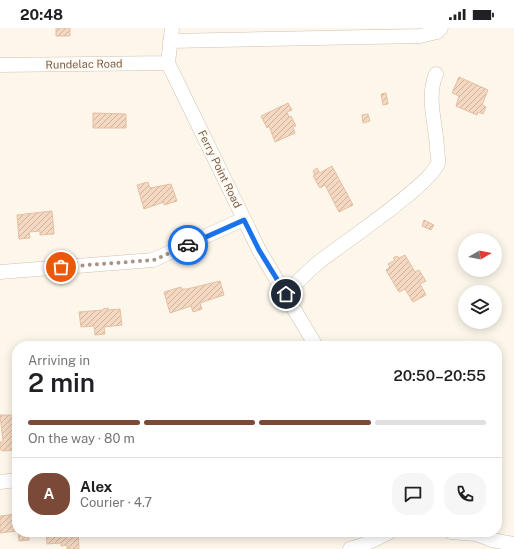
<!DOCTYPE html>
<html lang="en">
<head>
<meta charset="utf-8">
<style>
	:root { --surface:#fff; --page:#f6f6f6; --text:#202124; --muted:#757577; --line:#e0e0e0; --accent:#7a4937 }
	body { margin:0; font-family:"Public Sans",sans-serif; background:var(--page); color:var(--text); height:100vh; display:flex; flex-direction:column; font-size:15px; white-space:nowrap }
	* { box-sizing:border-box; margin:0 }
	p { font-size:13px; color:var(--muted) }
	.icon { flex:none; width:22px; height:22px; fill:none; stroke:currentColor; stroke-width:2; stroke-linecap:round; stroke-linejoin:round }
	.map { position:relative; flex:1; overflow:hidden }
	.side { position:absolute; left:12px; top:313px; width:490px; height:196px; display:flex; flex-direction:column; background:var(--surface); border-radius:16px; box-shadow:0 2px 10px #0003 }
	.side>* { flex:none }
	.needle { width:26px; rotate:80deg }
	.fabs { position:absolute; left:458px; top:205px; display:grid; gap:8px }
	.fabs a { display:grid; place-items:center; width:44px; height:44px; border-radius:50%; background:var(--surface); box-shadow:0 2px 10px #0003; font-size:20px }
	.pin { position:absolute; display:grid; place-items:center; width:34px; height:34px; color:#fff; margin:-17px; border:2px solid #fff; border-radius:50%; box-shadow:0 1px 4px #0007 }
	.courier { position:absolute; display:grid; place-items:center; width:40px; height:40px; margin:-20px; border:3px solid #1a73e8; border-radius:50%; background:#fff; color:#222; box-shadow:0 1px 5px #0007 }
	.headline em { font-style:normal; font-weight:600 }
	.headline div { display:flex; flex-direction:column-reverse }
	.headline { display:flex; align-items:center; justify-content:space-between; height:68px; padding:0 16px }
	h1 { font-size:26px; font-weight:600; line-height:30px }
	.bar { display:grid; grid-template-columns:repeat(4,1fr); gap:6px 4px; align-content:center; height:48px; padding:0 16px }
	.bar i { height:5px; border-radius:3px; background:var(--line) }
	.bar .active { background:var(--accent) }
	.bar p { grid-column:span 4 }
	.line { display:flex; align-items:center; gap:10px; padding:0 16px; border-top:1px solid var(--line) }
	.line div { flex:1 }
	.round { display:grid; place-items:center; flex:none; width:42px; height:42px; border-radius:16px; background:var(--page) }
	.status { display:flex; justify-content:space-between; align-items:center; height:28px; padding:0 20px; background:var(--surface); direction:ltr }
	.status svg { height:11px; fill:currentColor }
	.map>svg:first-child { display:block }
	.building { fill:url(#building-hatch); stroke:#e7bfa1 }
	.lines { fill:none; stroke-linecap:round; stroke-linejoin:round }
	.minor-casing { stroke:#d1c0af; stroke-width:15 }
	.minor { stroke:#fff; stroke-width:14 }
	.done { stroke:#a89484; stroke-width:4; stroke-dasharray:0 7.2 }
	.route { stroke:#1a73e8; stroke-width:5 }
	.labels { text-anchor:middle; stroke-width:4; stroke-linejoin:round; paint-order:stroke }
	.street-label { font-size:11px; fill:#7a5f4c; stroke:#fffbf2 }
</style>
</head>
<body>
<div class="status"><b>20:48</b><svg viewBox="0 0 49 12"><path d="M0 12V9h3v3zM5 12V6h3v6zM10 12V3h3v9zM15 12V0h3v12zM26 1h20v11H26zM47 4h2v5h-2z"/></svg></div>
<div class="map">
<svg width="514" height="521" viewBox="0 0 514 521">
	<defs>
		<pattern id="building-hatch" width="6" height="6" patternUnits="userSpaceOnUse"><rect width="6" height="6" fill="#f4d8c1"/><path d="M-1 1l2-2M0 6l6-6M5 7l2-2" fill="none" stroke="#cbb29f"/></pattern>
	</defs>
	<rect width="100%" height="100%" fill="#fdf7eb"/>
	<path class="building" d="M 56,0 L 70,0 L 70,8 L 56,8 Z
		M 459,49 L 488,62 L 482,77 L 486,79 L 483,86 L 478,84 L 477,87 L 456,78 L 459,68 L 452,65 Z
		M 386,65 L 388,76 L 383,77 L 381,66 Z
		M 288,75 L 292,82 L 287,84 L 289,89 L 291,88 L 296,98 L 293,99 L 295,105 L 275,114 L 269,98 L 267,100 L 261,88 Z
		M 93,85 L 126,86 L 126,100 L 93,100 Z
		M 368,86 L 370,93 L 363,95 L 362,87 Z
		M 332,138 L 353,177 L 339,184 L 325,157 L 320,160 L 313,148 L 315,147 L 313,143 L 317,140 L 320,145 Z
		M 148,154 L 150,160 L 171,156 L 177,173 L 164,177 L 164,174 L 144,181 L 137,157 Z
		M 52,183 L 54,206 L 40,207 L 40,203 L 29,204 L 30,210 L 19,211 L 17,187 Z
		M 424,192 L 434,197 L 431,202 L 422,198 Z
		M 405,227 L 415,244 L 419,242 L 426,253 L 420,256 L 426,267 L 413,274 L 405,261 L 399,264 L 386,242 L 390,239 L 388,236 L 395,232 L 393,230 L 397,228 L 399,230 Z
		M 220,253 L 224,267 L 200,275 L 202,281 L 193,284 L 191,278 L 170,285 L 164,264 L 181,259 L 181,261 L 187,261 Z
		M 108,280 L 108,282 L 120,281 L 122,297 L 104,299 L 105,306 L 95,307 L 94,298 L 81,299 L 79,284 L 103,282 L 103,281 Z
		M 0,387 L 13,387 L 15,401 L 17,400 L 17,424 L 16,422 L 3,423 L 0,421 L 0,414 L 3,414 Z
		M 17,486 L 17,503 L 0,505 L 0,488 Z
		M 18,504 L 28,504 L 29,512 L 19,513 Z
		M 46,504 L 78,504 L 79,521 L 67,521 L 67,517 L 61,518 L 61,515 L 47,516 Z"/>
	<g class="lines">
		<defs>
			<path id="minor" d="M 172,0 L 168,35 L 259,222 L 316,318
				M 170,13 L 420,8 L 437,4 L 441,0
				M 0,37 L 168,35
				M 0,244 L 153,232 L 244,191
				M 286,266 C 296,255 307,244 319,234 C 339,218 432,156 438,135 C 439,131 437,125 437,120 C 436,94 426,71 436,46
				M 0,454 L 17,452
				M 451,504 L 476,506
				M 471,504 L 492,512 L 514,516
				M 350,521 L 363,517 L 390,504"/>
		</defs>
		<use href="#minor" class="minor-casing"/>
		<use href="#minor" class="minor"/>
	</g>
	<g class="lines">
		<path class="done" d="M 61,239 L 154,232 L 188,217"/>
		<path class="route" d="M 188,217 L 244,192 L 259,222 L 286,266"/>
	</g>
	<g class="labels">
		<g class="street-label">
			<text transform="translate(84 36) rotate(-1)" y="4">Rundelac Road</text>
			<text transform="translate(220 141) rotate(64)" y="4">Ferry Point Road</text>
		</g>
	</g>
</svg>
<div class="fabs">
<a><svg class="needle" viewBox="-14 -14 28 28"><path d="M0-13l5 13h-10z" fill="#e53935"/><path d="M0 13l5-13h-10z" fill="#757577"/></svg></a>
<a><svg class="icon" aria-label="layers" viewBox="0 0 24 24"><path d="M12 4l9 5-9 5-9-5zM3 14l9 5 9-5"/></svg></a>
</div>
<div class="pin" style="left:61px;top:239px;background:#ea580c"><svg class="icon" aria-label="bag" viewBox="0 0 24 24"><path d="M5 8h14l-1 12H6zM9 8a3 3 0 0 1 6 0"/></svg></div>
<div class="pin" style="left:286px;top:266px;background:#1f2937"><svg class="icon" aria-label="home" viewBox="0 0 24 24"><path d="M3 11l9-7 9 7M6 9v11h12V9"/></svg></div>
<div class="courier" style="left:188px;top:217px"><svg class="icon" aria-label="car" viewBox="0 0 24 24"><path d="M5 17H2v-5l4-1 3-4h7l3 4 3 1v5h-3M9 17h6M6 11h13"/><circle cx="7" cy="17" r="2"/><circle cx="17" cy="17" r="2"/></svg></div>
<section class="side">
<div class="headline"><div><h1>2 min</h1><p>Arriving in</p></div><em>20:50–20:55</em></div>
<div class="bar"><i class="active"></i><i class="active"></i><i class="active"></i><i></i><p>On the way · 80 m</p></div>
<div class="line" style="height:72px"><b class="round" style="background:var(--accent);color:#fff">A</b><div><b>Alex</b><p>Courier · 4.7</p></div><a class="round"><svg class="icon" aria-label="chat" viewBox="0 0 24 24"><path d="M4 5h16v11H9l-5 4z"/></svg></a><a class="round"><svg class="icon" aria-label="phone" viewBox="0 0 24 24"><path d="M5 4h4l2 5-3 2q2 4 5 5l2-3 5 2v4C11 20 4 13 5 4z"/></svg></a></div>
</section>
</div>
</body>
</html>
